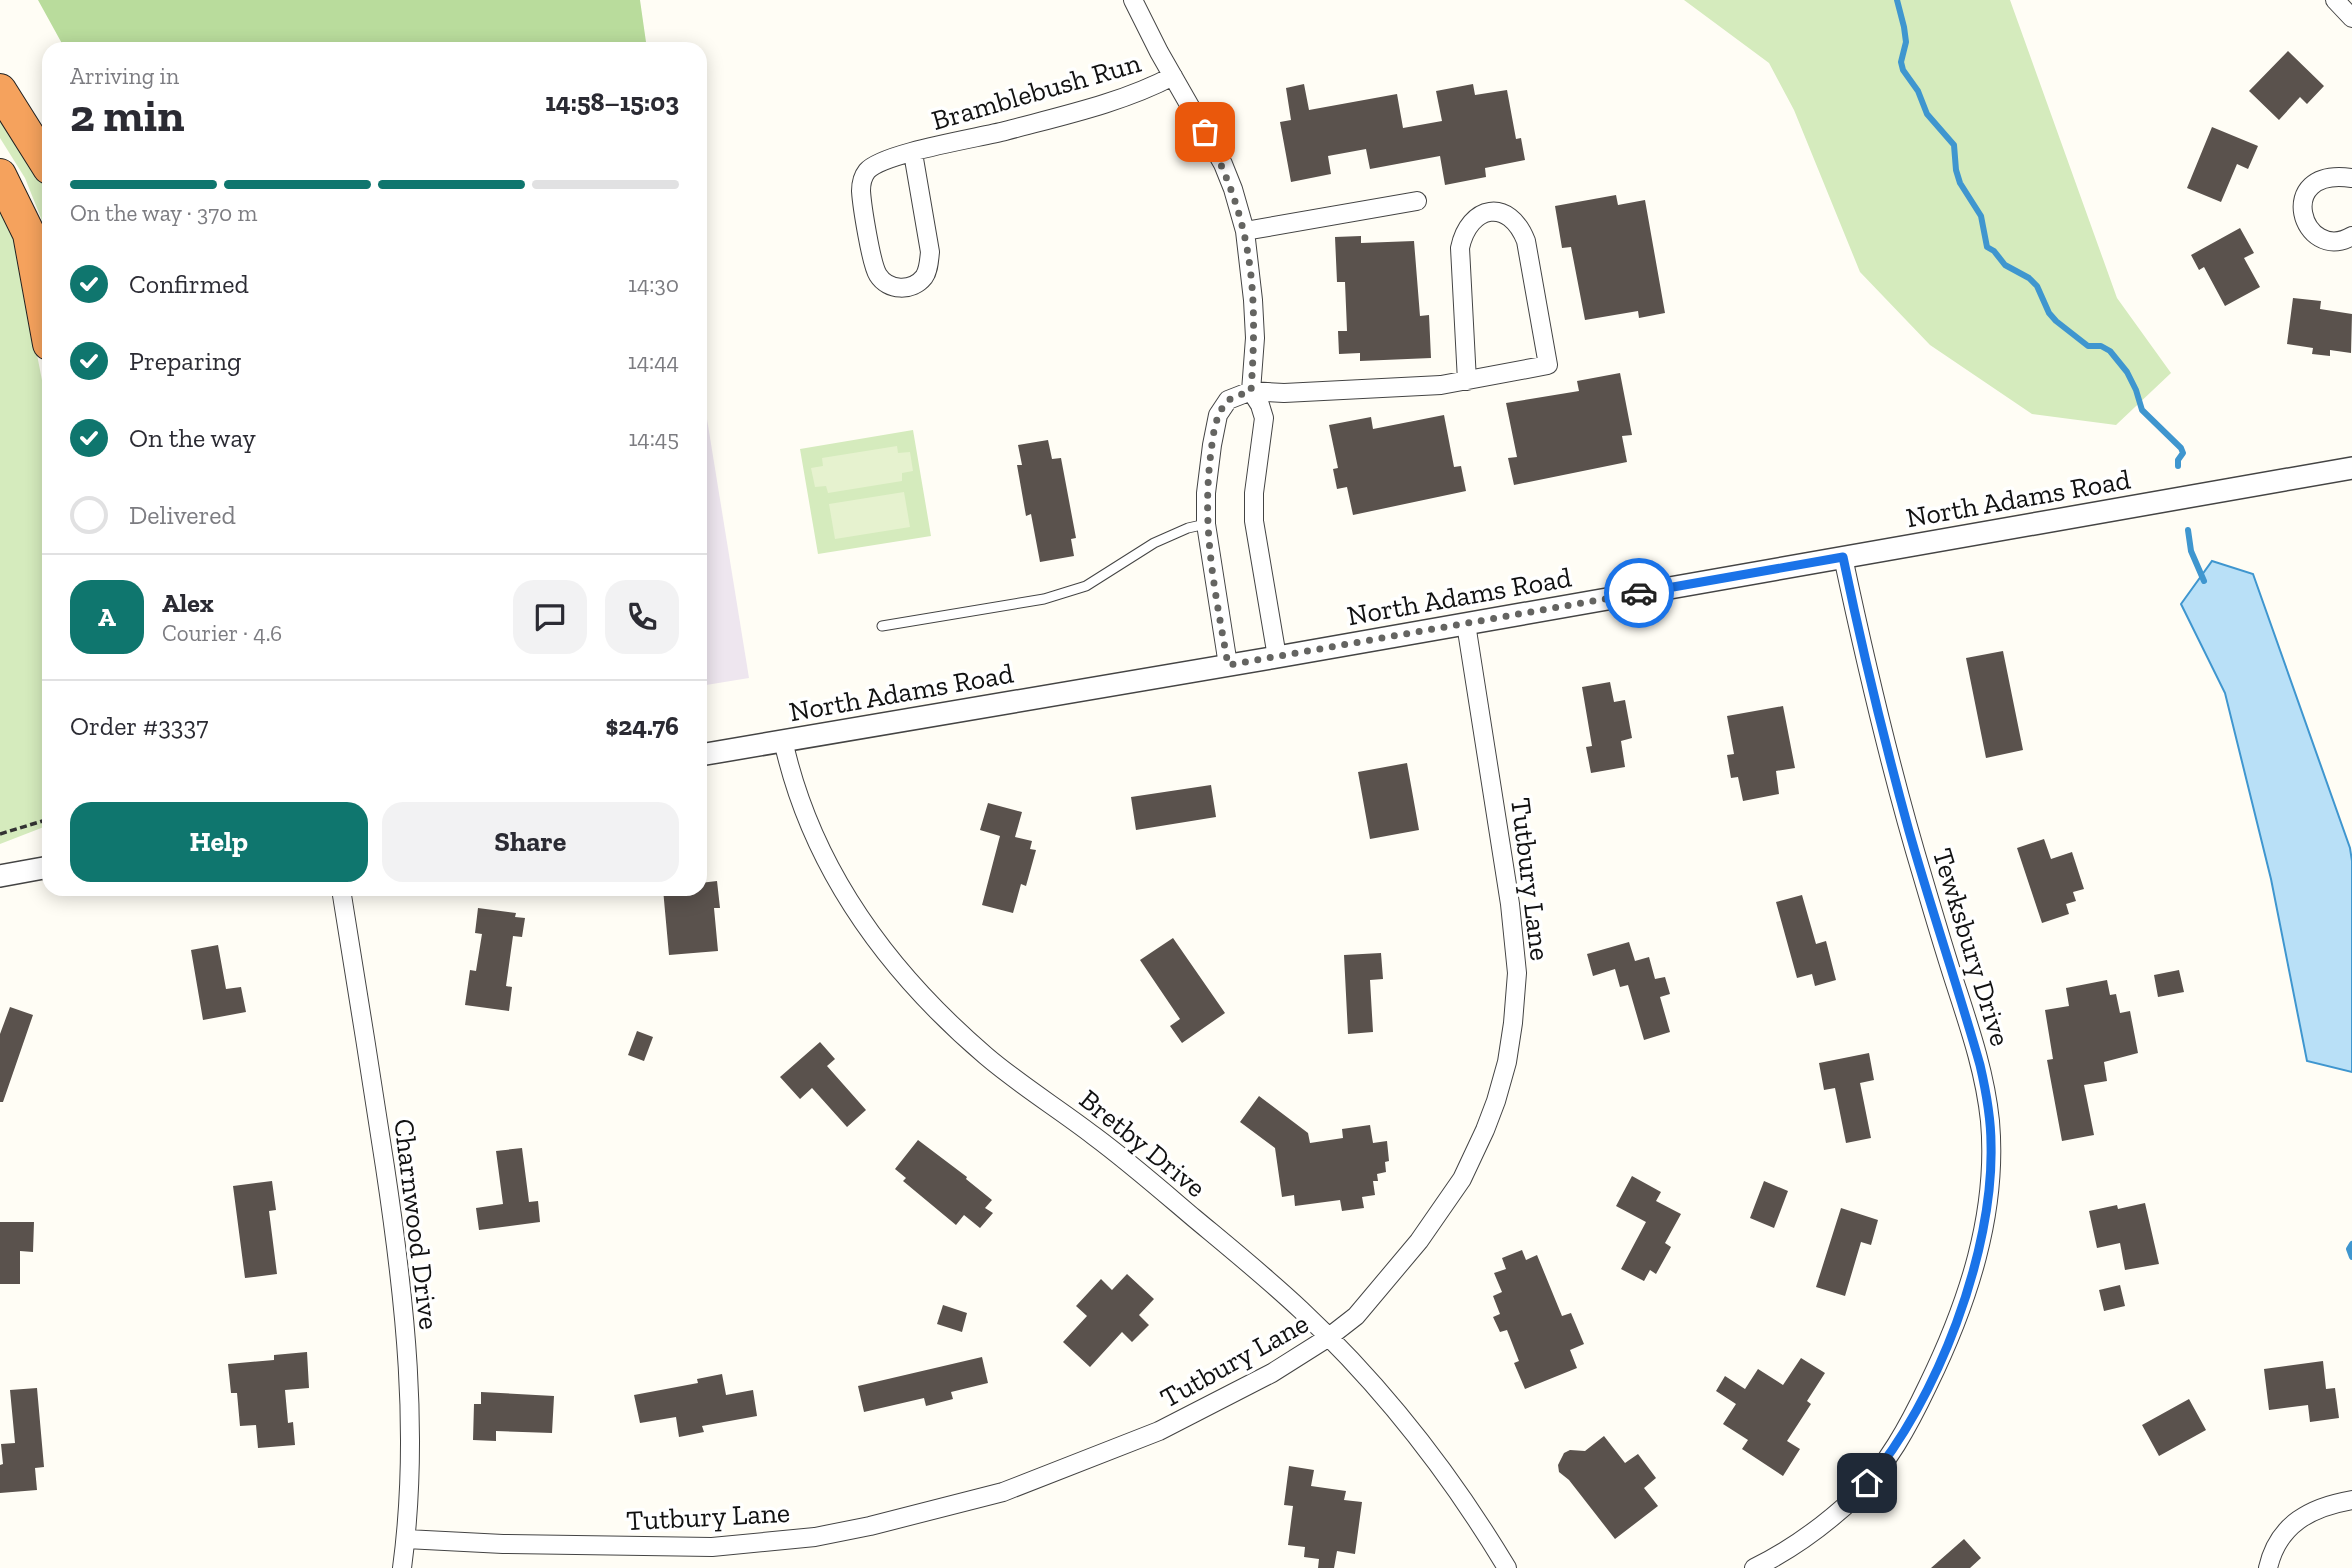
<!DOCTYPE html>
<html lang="en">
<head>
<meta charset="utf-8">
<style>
	:root { --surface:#fff; --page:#f2f2f3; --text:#2b2b33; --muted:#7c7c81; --line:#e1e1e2; --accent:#0f766e }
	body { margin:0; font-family:"Zilla Slab",serif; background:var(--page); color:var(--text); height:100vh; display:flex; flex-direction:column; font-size:26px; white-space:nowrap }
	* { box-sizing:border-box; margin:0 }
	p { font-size:23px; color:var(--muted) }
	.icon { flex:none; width:38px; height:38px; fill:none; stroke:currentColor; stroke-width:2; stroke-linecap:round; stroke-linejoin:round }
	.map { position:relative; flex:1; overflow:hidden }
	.sheet { position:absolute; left:42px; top:42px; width:665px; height:854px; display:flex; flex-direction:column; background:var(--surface); border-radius:21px; box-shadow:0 4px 18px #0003 }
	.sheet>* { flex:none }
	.pin { position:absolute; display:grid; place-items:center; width:60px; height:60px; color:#fff; margin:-30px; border-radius:14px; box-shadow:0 4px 10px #0006 }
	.courier { position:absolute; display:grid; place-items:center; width:70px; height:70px; margin:-35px; border:5px solid #1a73e8; border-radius:50%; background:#fff; color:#222; box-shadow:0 2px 9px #0007 }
	.head em { font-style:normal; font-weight:800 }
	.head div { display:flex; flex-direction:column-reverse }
	.head { display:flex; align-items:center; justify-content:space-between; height:119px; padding:0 28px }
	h1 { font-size:46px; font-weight:800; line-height:52px }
	.bar { display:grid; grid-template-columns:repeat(4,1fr); gap:10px 7px; align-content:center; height:84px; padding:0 28px }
	.bar i { height:9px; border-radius:5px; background:var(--line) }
	.bar .active { background:var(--accent) }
	.bar p { grid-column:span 4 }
	.line { display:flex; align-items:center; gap:18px; padding:0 28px; border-top:2px solid var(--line) }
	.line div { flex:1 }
	.round { display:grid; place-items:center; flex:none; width:74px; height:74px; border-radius:21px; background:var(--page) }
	ol { padding:0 28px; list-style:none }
	li { display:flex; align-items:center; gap:21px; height:77px }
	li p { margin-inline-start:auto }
	li .icon { padding:7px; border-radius:50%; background:var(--accent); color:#fff; stroke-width:4 }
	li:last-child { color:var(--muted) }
	li i { width:38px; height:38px; border:4px solid var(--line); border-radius:50% }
	.action { display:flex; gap:14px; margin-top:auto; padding:14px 28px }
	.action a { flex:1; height:80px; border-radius:21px; background:var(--accent); color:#fff; font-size:28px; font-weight:800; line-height:80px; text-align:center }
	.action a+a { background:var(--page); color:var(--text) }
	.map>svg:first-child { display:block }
	.industrial { fill:#eee6ef }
	.green { fill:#d5ebbd }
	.forest { fill:#b9dc9c }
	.pitch { fill:#e6f2cf }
	.water { fill:#b9e0f7; stroke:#3f96cf; stroke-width:2 }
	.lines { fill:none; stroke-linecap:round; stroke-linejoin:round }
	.stream { stroke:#3f96cf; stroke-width:6 }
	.building { fill:#5a524d }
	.service-casing { stroke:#444; stroke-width:11 }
	.minor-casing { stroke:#444; stroke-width:20 }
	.tertiary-casing { stroke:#444; stroke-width:24 }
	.motorway-casing { stroke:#222; stroke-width:34 }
	.path { stroke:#333; stroke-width:3.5; stroke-dasharray:7 3.5; stroke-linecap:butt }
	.service { stroke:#fff; stroke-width:9 }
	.minor { stroke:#fff; stroke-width:18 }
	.tertiary { stroke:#fff; stroke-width:21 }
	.motorway { stroke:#f5a25d; stroke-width:32 }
	.done { stroke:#646461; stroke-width:7; stroke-dasharray:0 12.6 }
	.route { stroke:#1a73e8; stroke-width:9 }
	.labels { text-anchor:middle; stroke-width:7; stroke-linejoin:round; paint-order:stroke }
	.street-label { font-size:28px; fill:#111; stroke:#fff }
</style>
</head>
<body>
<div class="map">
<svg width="2352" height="1568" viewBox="0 0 2352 1568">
	<rect width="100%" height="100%" fill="#fffdf5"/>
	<path class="industrial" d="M 700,376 L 749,678 L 700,686 Z"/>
	<path class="green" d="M 1684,0 L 2010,0 L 2117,298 L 2171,373 L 2116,425 L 2032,414 L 1930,345 L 1860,272 L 1794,110 L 1769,63 Z
		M 0,113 L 20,142 L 49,193 L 49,251 L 41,218 L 25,178 L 0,138 Z
		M 0,206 L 14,237 L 49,416 L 49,825 L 0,844 Z
		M 913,430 L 931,536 L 818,554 L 800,449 Z"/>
	<path class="forest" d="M 38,0 L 640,0 L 647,49 L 473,49 L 459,42 L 381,42 L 352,49 L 65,49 Z"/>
	<path class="pitch" d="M 897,446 L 898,453 L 910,452 L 913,471 L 902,473 L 902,481 L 828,493 L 826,486 L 815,487 L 811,468 L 823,466 L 822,458 Z
		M 904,492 L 910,527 L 835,539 L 829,504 Z"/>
	<path class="water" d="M 2212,561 L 2253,574 L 2350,848 L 2352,861 L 2352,1072 L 2307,1061 L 2271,879 L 2225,693 L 2181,604 Z"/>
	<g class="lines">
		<path class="stream" d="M 1897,0 L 1904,27 L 1906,42 L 1901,62 L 1903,70 L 1918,91 L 1927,114 L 1954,145 L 1956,170 L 1960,183 L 1981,216 L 1987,247 L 1994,251 L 2005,265 L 2029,278 L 2037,286 L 2049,313 L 2056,321 L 2088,346 L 2101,346 L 2110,351 L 2127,372 L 2136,390 L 2142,410 L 2181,448 L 2183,453 L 2178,460 L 2178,466
			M 2188,530 L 2191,551 L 2204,581
			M 2352,1244 L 2349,1249 L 2352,1257"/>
	</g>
	<path class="building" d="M 2288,51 L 2324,86 L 2307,104 L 2300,97 L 2279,120 L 2249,91 Z
		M 1304,84 L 1309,110 L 1397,94 L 1403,128 L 1442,121 L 1436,91 L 1473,84 L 1475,95 L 1507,90 L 1516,139 L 1521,138 L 1525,160 L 1485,168 L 1486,177 L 1445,185 L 1440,156 L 1370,169 L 1366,149 L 1328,156 L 1331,174 L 1291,182 L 1280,122 L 1291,120 L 1286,88 Z
		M 2212,127 L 2258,146 L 2248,169 L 2237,164 L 2221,202 L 2187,188 Z
		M 1616,195 L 1618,205 L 1645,200 L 1665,313 L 1639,318 L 1638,311 L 1585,320 L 1571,247 L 1562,248 L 1555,206 Z
		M 2240,228 L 2254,253 L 2244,258 L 2260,287 L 2225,306 L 2204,267 L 2199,270 L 2191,255 Z
		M 1361,236 L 1361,243 L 1414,241 L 1420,316 L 1429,315 L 1431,358 L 1360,361 L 1360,353 L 1339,354 L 1338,331 L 1347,331 L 1345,282 L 1337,282 L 1335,237 Z
		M 2293,298 L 2321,301 L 2320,309 L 2352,314 L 2351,353 L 2330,350 L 2330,356 L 2312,354 L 2313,348 L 2287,344 Z
		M 1620,373 L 1632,435 L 1622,436 L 1627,462 L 1514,485 L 1508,458 L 1517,457 L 1506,403 L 1579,391 L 1577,381 Z
		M 1444,415 L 1454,467 L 1461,466 L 1466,491 L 1353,515 L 1347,487 L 1337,489 L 1333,469 L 1338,468 L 1329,425 L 1371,417 L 1373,429 Z
		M 1048,440 L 1052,459 L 1061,458 L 1076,538 L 1071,539 L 1074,556 L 1040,562 L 1031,514 L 1026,516 L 1017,465 L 1022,465 L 1018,445 Z
		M 2003,651 L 2023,750 L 1986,758 L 1966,658 Z
		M 1610,682 L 1614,702 L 1625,700 L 1632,738 L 1621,741 L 1625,767 L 1591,773 L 1586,747 L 1592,746 L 1582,687 Z
		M 1783,706 L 1795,768 L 1776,771 L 1779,794 L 1743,801 L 1738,777 L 1731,778 L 1727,755 L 1734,754 L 1727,716 Z
		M 1407,763 L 1419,830 L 1370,839 L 1358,772 Z
		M 1211,785 L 1216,817 L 1136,830 L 1131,797 Z
		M 988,803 L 1022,812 L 1015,837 L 1032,841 L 1030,849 L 1036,850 L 1026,886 L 1021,884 L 1013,913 L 982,905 L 1000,836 L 980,830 Z
		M 2044,839 L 2051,859 L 2072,852 L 2084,889 L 2073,892 L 2076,901 L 2066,904 L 2069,914 L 2042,923 L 2017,848 Z
		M 717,881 L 720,908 L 714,908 L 718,951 L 669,955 L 663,889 L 700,889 L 700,883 Z
		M 1802,895 L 1816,944 L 1826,941 L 1836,980 L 1815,986 L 1812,974 L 1797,978 L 1776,902 Z
		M 478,908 L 516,913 L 515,917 L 525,918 L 522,937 L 513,936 L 506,986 L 512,987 L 509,1011 L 465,1005 L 470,970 L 476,971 L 482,934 L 475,933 Z
		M 1173,938 L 1225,1013 L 1182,1043 L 1170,1026 L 1180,1019 L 1140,960 Z
		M 1629,942 L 1635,961 L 1649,957 L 1655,979 L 1665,977 L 1670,994 L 1660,997 L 1670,1032 L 1644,1040 L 1628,985 L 1620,987 L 1615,969 L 1593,976 L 1587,954 Z
		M 218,945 L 226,989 L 241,987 L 246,1012 L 203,1020 L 191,950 Z
		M 1381,953 L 1383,979 L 1370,980 L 1373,1032 L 1348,1034 L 1344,955 Z
		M 2179,970 L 2184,992 L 2158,997 L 2154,975 Z
		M 2107,980 L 2110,995 L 2116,994 L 2120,1013 L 2130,1011 L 2138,1053 L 2104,1062 L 2107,1081 L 2084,1085 L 2094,1135 L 2062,1141 L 2047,1060 L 2053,1059 L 2045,1010 L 2069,1006 L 2066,988 Z
		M 10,1007 L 33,1015 L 3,1102 L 0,1102 L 0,1034 Z
		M 637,1031 L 653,1037 L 644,1061 L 628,1055 Z
		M 820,1042 L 835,1059 L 827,1066 L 866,1110 L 847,1127 L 812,1088 L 800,1099 L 780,1077 Z
		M 1869,1053 L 1874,1080 L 1860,1083 L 1871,1138 L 1846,1143 L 1835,1088 L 1824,1090 L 1819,1063 Z
		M 1259,1096 L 1308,1133 L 1310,1143 L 1343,1138 L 1342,1129 L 1370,1125 L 1373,1143 L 1387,1141 L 1389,1161 L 1385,1162 L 1386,1172 L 1377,1174 L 1378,1181 L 1373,1181 L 1375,1195 L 1362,1197 L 1364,1208 L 1342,1211 L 1340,1200 L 1295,1206 L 1294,1195 L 1282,1197 L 1275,1148 L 1240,1122 Z
		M 918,1140 L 967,1177 L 966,1179 L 992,1200 L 985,1208 L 993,1213 L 980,1228 L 964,1215 L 956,1225 L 903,1181 L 906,1178 L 895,1169 Z
		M 522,1148 L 529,1202 L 538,1201 L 540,1222 L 479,1230 L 476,1208 L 503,1204 L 496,1151 Z
		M 1632,1176 L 1661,1192 L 1656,1201 L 1681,1214 L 1665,1243 L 1671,1247 L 1656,1274 L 1650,1270 L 1644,1281 L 1621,1269 L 1646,1222 L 1616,1206 Z
		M 272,1181 L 276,1210 L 269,1211 L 277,1274 L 245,1278 L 233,1186 Z
		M 1764,1181 L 1788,1191 L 1774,1228 L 1750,1218 Z
		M 2145,1203 L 2159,1264 L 2125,1270 L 2120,1243 L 2097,1248 L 2089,1211 L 2117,1205 L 2118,1209 Z
		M 1841,1208 L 1878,1220 L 1871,1245 L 1861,1242 L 1845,1296 L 1816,1287 Z
		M 0,1222 L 34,1222 L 33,1252 L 20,1251 L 20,1284 L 0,1284 Z
		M 1522,1250 L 1526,1260 L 1537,1255 L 1562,1316 L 1571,1313 L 1584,1344 L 1570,1350 L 1577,1368 L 1525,1389 L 1514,1363 L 1519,1361 L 1507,1330 L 1500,1332 L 1493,1317 L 1500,1314 L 1493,1296 L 1502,1292 L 1494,1273 L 1506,1269 L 1502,1258 Z
		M 1127,1274 L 1154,1299 L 1139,1315 L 1149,1325 L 1132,1342 L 1122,1332 L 1090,1367 L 1063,1342 L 1087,1316 L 1076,1306 L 1101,1279 L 1112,1290 Z
		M 2120,1285 L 2125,1306 L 2104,1311 L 2099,1290 Z
		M 943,1305 L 967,1313 L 962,1332 L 937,1324 Z
		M 307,1352 L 309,1388 L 285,1390 L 288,1423 L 293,1422 L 295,1445 L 258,1448 L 256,1425 L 240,1426 L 237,1393 L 231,1393 L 228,1364 L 274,1360 L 274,1355 Z
		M 982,1357 L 988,1383 L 951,1392 L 953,1399 L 926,1406 L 924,1398 L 864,1412 L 858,1386 Z
		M 1801,1358 L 1825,1373 L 1807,1401 L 1811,1404 L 1787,1441 L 1800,1449 L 1783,1476 L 1742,1449 L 1748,1440 L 1723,1424 L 1736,1404 L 1716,1391 L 1725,1376 L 1745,1389 L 1758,1369 L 1783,1385 Z
		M 2323,1361 L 2326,1389 L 2335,1388 L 2339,1418 L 2310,1422 L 2308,1405 L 2269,1410 L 2264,1369 Z
		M 722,1374 L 726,1395 L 753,1390 L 757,1416 L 702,1426 L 704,1432 L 679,1437 L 676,1417 L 640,1423 L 634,1395 L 698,1383 L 697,1379 Z
		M 37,1388 L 44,1467 L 35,1468 L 37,1490 L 0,1493 L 0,1465 L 3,1464 L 1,1444 L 15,1443 L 10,1390 Z
		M 481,1392 L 554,1396 L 552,1433 L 496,1431 L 496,1441 L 473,1440 L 474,1404 L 481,1404 Z
		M 2189,1399 L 2206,1430 L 2159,1456 L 2142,1425 Z
		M 1604,1436 L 1625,1463 L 1638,1454 L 1656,1478 L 1644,1488 L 1658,1506 L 1615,1539 L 1569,1480 L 1559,1472 L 1558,1465 L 1564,1453 L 1570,1450 L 1585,1451 Z
		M 1289,1466 L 1314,1470 L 1311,1486 L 1346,1491 L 1344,1500 L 1362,1502 L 1355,1554 L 1337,1551 L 1334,1568 L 1318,1568 L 1319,1559 L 1304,1557 L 1305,1547 L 1288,1545 L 1293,1506 L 1284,1505 Z
		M 1964,1539 L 1981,1558 L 1970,1568 L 1931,1568 Z"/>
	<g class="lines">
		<defs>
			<path id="service" d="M 882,626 L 1044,599 L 1086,586 L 1154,543 L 1188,528 L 1206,524"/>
			<path id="minor" d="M 1133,0 L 1159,52 L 1223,164 L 1233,189 L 1245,231 L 1253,300 L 1255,338 L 1251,391 L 1260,405 L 1264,418 L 1254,493 L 1254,521 L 1277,657
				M 2335,0 L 2352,18
				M 913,153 L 930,252 C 929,260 929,270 924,277 C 912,292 888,291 878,275 C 871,264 862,206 861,191 C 861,184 863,176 867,171 C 882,153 978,138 1005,131 C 1061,116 1122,103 1173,76
				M 2352,178 C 2272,166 2302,265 2352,236
				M 1245,231 L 1417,201
				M 1228,665 L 1206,524 L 1206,493 L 1212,445 L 1218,415 L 1228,400 L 1251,391 L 1284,393 L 1441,385 L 1548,365 L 1526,241 C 1509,197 1469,205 1460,248 L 1467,381
				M 783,740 C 811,868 888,972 986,1056 C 1020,1085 1059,1109 1094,1136 C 1129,1162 1161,1190 1194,1218 C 1230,1248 1267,1278 1301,1310 C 1382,1386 1450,1473 1507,1568
				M 341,889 C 356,982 371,1074 385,1167 C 405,1300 420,1434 402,1568
				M 406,1539 L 503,1544 L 712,1547 L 815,1537 L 870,1526 L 1003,1492 L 1159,1431 L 1272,1373 L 1329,1337 L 1356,1316 L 1419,1241 L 1462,1179 L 1485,1130 L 1496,1101 L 1507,1062 L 1513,1023 L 1517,973 L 1510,904 L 1466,624
				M 1754,1568 C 1791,1550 1825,1525 1855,1497 C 1887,1466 1909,1425 1928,1385 C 1968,1303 1998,1213 1990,1121 C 1985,1072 1969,1026 1954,980 C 1943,946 1933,912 1923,878 C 1891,772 1866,665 1843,557
				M 2268,1568 C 2278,1524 2311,1507 2352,1500"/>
			<path id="tertiary" d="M 700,755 L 1277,657 L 2352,468
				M 0,876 L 49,867"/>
			<path id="motorway" d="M 0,90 L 49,168
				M 0,175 L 29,234 L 49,344"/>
		</defs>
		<use href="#service" class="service-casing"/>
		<use href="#minor" class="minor-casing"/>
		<use href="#tertiary" class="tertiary-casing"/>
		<use href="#motorway" class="motorway-casing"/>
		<path class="path" d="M 0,834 L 49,819"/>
		<use href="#service" class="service"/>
		<use href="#minor" class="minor"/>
		<use href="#tertiary" class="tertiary"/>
		<use href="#motorway" class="motorway"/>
	</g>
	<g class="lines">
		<path class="done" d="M 1205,132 C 1253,223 1258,290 1251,391 C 1244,394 1232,396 1227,402 C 1215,414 1213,436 1211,452 C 1201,528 1215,591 1228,665 L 1639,593"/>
		<path class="route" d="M 1639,593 L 1843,557 C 1862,649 1884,740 1909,831 C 1931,909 1958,987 1980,1065 C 1986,1091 1991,1117 1991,1144 C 1994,1252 1937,1401 1867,1483"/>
	</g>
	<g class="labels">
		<g class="street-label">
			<text transform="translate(1036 91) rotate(-16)" y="10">Bramblebush Run</text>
			<text transform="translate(2018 498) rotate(-10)" y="10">North Adams Road</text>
			<text transform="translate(1459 596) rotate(-10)" y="10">North Adams Road</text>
			<text transform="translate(901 692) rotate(-10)" y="10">North Adams Road</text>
			<text transform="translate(1531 879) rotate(83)" y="10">Tutbury Lane</text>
			<text transform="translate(1972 947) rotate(73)" y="10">Tewksbury Drive</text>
			<text transform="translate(1143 1143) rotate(39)" y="10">Bretby Drive</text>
			<text transform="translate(417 1224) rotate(83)" y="10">Charnwood Drive</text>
			<text transform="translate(1234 1360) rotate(-29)" y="10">Tutbury Lane</text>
			<text transform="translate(708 1516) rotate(-3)" y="10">Tutbury Lane</text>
		</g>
	</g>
</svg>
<div class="pin" style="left:1205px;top:132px;background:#ea580c"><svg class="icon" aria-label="bag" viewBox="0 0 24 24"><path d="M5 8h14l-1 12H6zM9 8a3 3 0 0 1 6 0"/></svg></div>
<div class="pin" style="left:1867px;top:1483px;background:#1f2937"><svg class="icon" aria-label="home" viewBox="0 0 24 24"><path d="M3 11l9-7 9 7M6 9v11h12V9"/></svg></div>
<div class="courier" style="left:1639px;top:593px"><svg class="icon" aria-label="car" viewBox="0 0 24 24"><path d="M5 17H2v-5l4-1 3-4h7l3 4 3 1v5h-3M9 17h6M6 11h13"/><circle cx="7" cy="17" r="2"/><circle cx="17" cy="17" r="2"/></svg></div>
<section class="sheet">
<div class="head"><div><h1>2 min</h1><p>Arriving in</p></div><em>14:58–15:03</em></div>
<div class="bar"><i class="active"></i><i class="active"></i><i class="active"></i><i></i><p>On the way · 370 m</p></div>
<ol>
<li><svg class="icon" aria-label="check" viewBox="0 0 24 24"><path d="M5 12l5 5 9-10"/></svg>Confirmed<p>14:30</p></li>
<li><svg class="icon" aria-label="check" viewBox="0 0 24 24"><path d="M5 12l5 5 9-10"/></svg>Preparing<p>14:44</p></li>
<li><svg class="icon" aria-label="check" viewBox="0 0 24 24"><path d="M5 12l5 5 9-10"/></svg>On the way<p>14:45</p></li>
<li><i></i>Delivered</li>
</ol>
<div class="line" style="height:126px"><b class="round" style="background:var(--accent);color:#fff">A</b><div><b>Alex</b><p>Courier · 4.6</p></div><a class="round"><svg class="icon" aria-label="chat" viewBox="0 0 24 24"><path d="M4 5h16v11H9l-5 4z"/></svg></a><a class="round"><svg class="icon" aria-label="phone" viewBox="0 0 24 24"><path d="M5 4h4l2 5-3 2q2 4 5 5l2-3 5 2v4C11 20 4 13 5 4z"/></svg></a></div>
<div class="line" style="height:91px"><div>Order #3337</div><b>$24.76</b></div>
<div class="action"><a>Help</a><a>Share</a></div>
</section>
</div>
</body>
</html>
